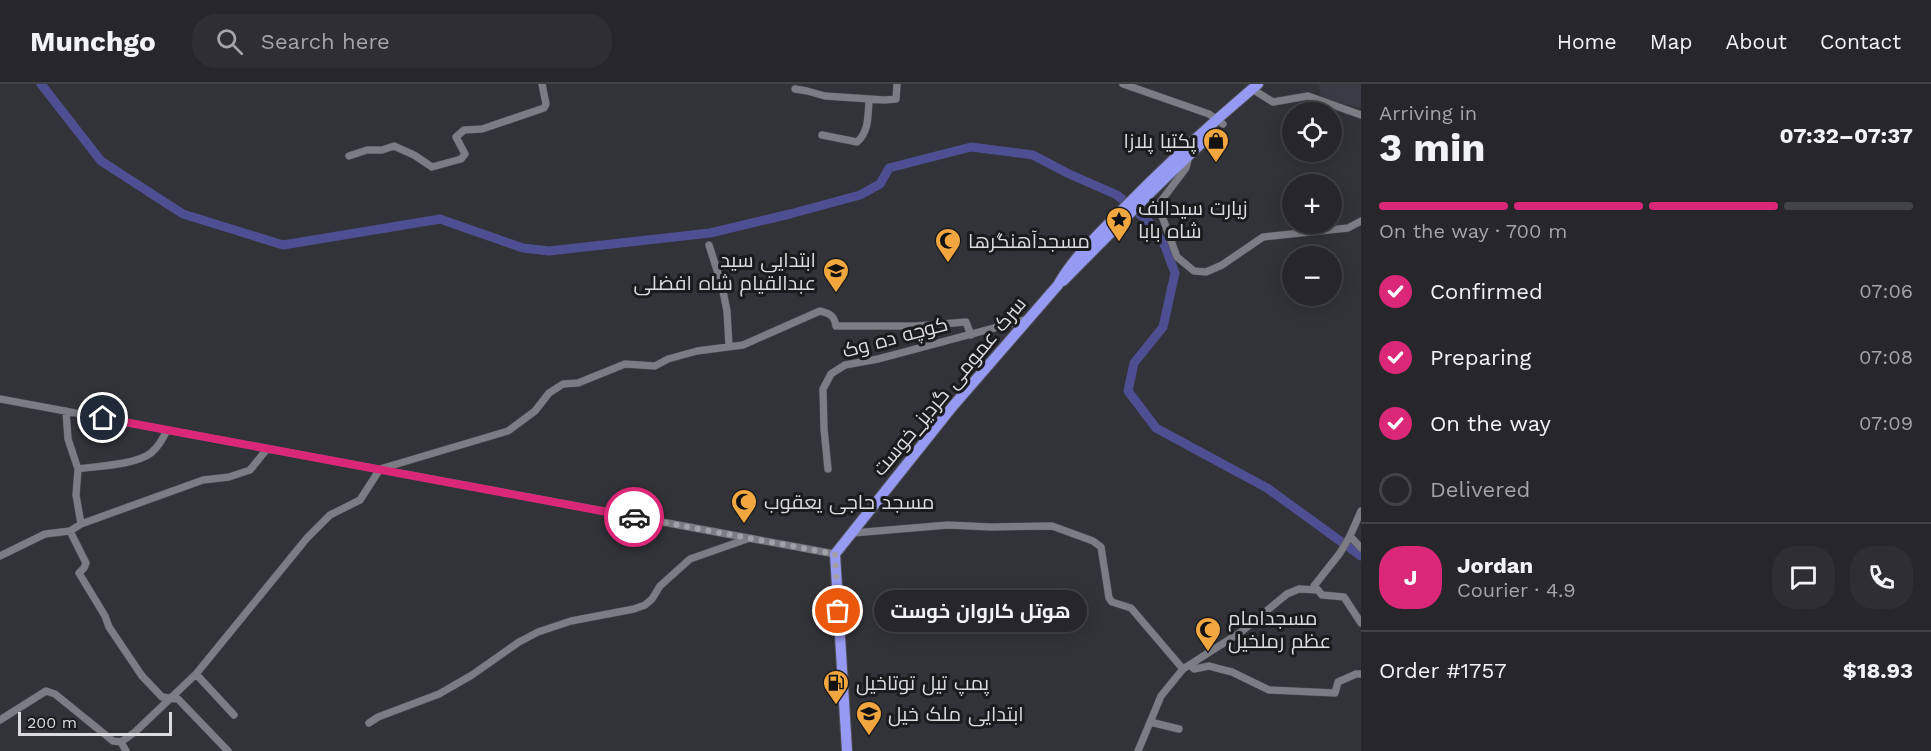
<!DOCTYPE html>
<html lang="en">
<head>
<meta charset="utf-8">
<style>
	:root { --surface:#26262b; --page:#2e2e33; --text:#f1f3f6; --muted:#a4a5a9; --line:#424347; --accent:#db2777 }
	body { margin:0; font-family:"Work Sans",Cairo,sans-serif; background:var(--page); color:var(--text); height:100vh; display:flex; flex-direction:column; font-size:22px; white-space:nowrap }
	* { box-sizing:border-box; margin:0 }
	p { font-size:20px; color:var(--muted) }
	.icon { flex:none; width:33px; height:33px; fill:none; stroke:currentColor; stroke-width:2; stroke-linecap:round; stroke-linejoin:round }
	.map { position:relative; flex:1; overflow:hidden }
	.side { display:flex; flex-direction:column; background:var(--surface); width:570px }
	.side>* { flex:none }
	.controls { position:absolute; left:1282px; top:18px; display:grid; gap:12px }
	.controls a { display:grid; place-items:center; width:60px; height:60px; border-radius:50%; background:var(--surface); box-shadow:0 3px 15px #0003,0 0 0 2px var(--line); font-size:30px }
	.scale { position:absolute; left:18px; bottom:15px; width:154px; box-sizing:border-box; padding-left:6px; border:3px solid #dcdce0; border-top:0; font-size:16px; line-height:21px; white-space:nowrap; color:#dcdce0; -webkit-text-stroke:4px #1a1b1d; paint-order:stroke }
	.pin { position:absolute; display:grid; place-items:center; width:51px; height:51px; color:#fff; margin:-26px; border:3px solid #fff; border-radius:50%; box-shadow:0 2px 6px #0007 }
	.courier { position:absolute; display:grid; place-items:center; width:60px; height:60px; margin:-30px; border:4px solid #db2777; border-radius:50%; background:#fff; color:#222; box-shadow:0 2px 8px #0007 }
	.bubble { position:absolute; height:42px; border-radius:21px; background:var(--surface); box-shadow:0 3px 15px #0003,0 0 0 2px var(--line); font-size:20px; font-weight:700; line-height:42px; text-align:center }
	.overview em { font-style:normal; font-weight:700 }
	.overview div { display:flex; flex-direction:column-reverse }
	.overview { display:flex; align-items:center; justify-content:space-between; height:102px; padding:0 18px }
	h1 { font-size:39px; font-weight:700; line-height:45px }
	.bar { display:grid; grid-template-columns:repeat(4,1fr); gap:9px 6px; align-content:center; height:72px; padding:0 18px }
	.bar i { height:8px; border-radius:4px; background:var(--line) }
	.bar .active { background:var(--accent) }
	.bar p { grid-column:span 4 }
	.line { display:flex; align-items:center; gap:15px; padding:0 18px; border-top:2px solid var(--line) }
	.line div { flex:1 }
	.round { display:grid; place-items:center; flex:none; width:63px; height:63px; border-radius:24px; background:var(--page) }
	ol { padding:0 18px; list-style:none }
	li { display:flex; align-items:center; gap:18px; height:66px }
	li p { margin-inline-start:auto }
	li .icon { padding:6px; border-radius:50%; background:var(--accent); color:#fff; stroke-width:4 }
	li:last-child { color:var(--muted) }
	li i { width:33px; height:33px; border:3px solid var(--line); border-radius:50% }
	header { display:flex; align-items:center; gap:36px; box-sizing:border-box; height:84px; padding:0 30px; background:var(--surface); border-bottom:2px solid var(--line) }
	header strong { font-size:28px }
	nav { display:flex; gap:33px; margin-inline-start:auto; font-size:21px }
	.search { width:420px; height:54px; background:var(--page); display:flex; align-items:center; gap:15px; box-sizing:border-box; padding:0 21px; border-radius:24px; color:var(--muted); font-size:22px }
	main { display:flex; flex:1; min-height:0 }
	.map>svg:first-child { display:block }
	.built { fill:#3a3b47 }
	.lines { fill:none; stroke-linecap:round; stroke-linejoin:round }
	.river { stroke:#4e4f92; stroke-width:9 }
	.minor-casing { stroke:#505056; stroke-width:8 }
	.highway-casing { stroke:#505056; stroke-width:12 }
	.minor { stroke:#7c7d84; stroke-width:7 }
	.highway { stroke:#969af3; stroke-width:10 }
	.done { stroke:#a0a1a6; stroke-width:6; stroke-dasharray:0 10.8 }
	.route { stroke:#db2777; stroke-width:8 }
	.labels { text-anchor:middle; stroke-width:6; stroke-linejoin:round; paint-order:stroke }
	.poi-label { font-size:20px; fill:#dcdce0; stroke:#1a1b1d; text-anchor:start }
	.street-label { font-size:20px; fill:#dcdce0; stroke:#1a1b1d }
</style>
</head>
<body>
<header>
<strong>Munchgo</strong>
<div class="search"><svg class="icon" aria-label="search" viewBox="0 0 24 24"><circle cx="10" cy="10" r="6"/><path d="M15 15l6 6"/></svg>Search here</div>
<nav><a>Home</a><a>Map</a><a>About</a><a>Contact</a></nav>
</header>
<main>
<div class="map">
<svg width="1361" height="667" viewBox="0 0 1361 667">
	<rect width="100%" height="100%" fill="#323339"/>
	<path class="built" d="M 1319,0 L 1361,0 L 1361,24 L 1321,14 Z"/>
	<g class="lines">
		<path class="river" d="M 41,0 L 101,77 L 183,130 L 283,161 L 440,135 L 523,164 L 549,167 L 710,149 L 790,130 L 860,111 L 880,100 L 889,84 L 971,63 L 1033,71 L 1067,89 L 1117,111 L 1149,138 L 1165,162 L 1175,189 L 1163,243 L 1134,279 L 1128,307 L 1156,344 L 1267,404 L 1361,472"/>
		<defs>
			<path id="minor" d="M 1123,0 L 1209,30 L 1223,40
				M 795,5 L 807,7 L 825,12 L 885,16 L 896,15 L 897,0
				M 1252,5 L 1273,18 L 1308,12 L 1361,31
				M 822,51 L 857,58 C 869,48 868,31 869,16
				M 349,72 L 367,66 L 382,66 L 394,62 L 414,71 L 432,83 L 461,75 L 465,70 L 456,53 L 464,46 L 482,45 L 544,24 L 546,20 L 542,0
				M 1189,72 L 1186,84 L 1158,121 L 1177,173 L 1194,187 L 1206,188 L 1222,181 L 1263,153 L 1348,144 L 1361,137
				M 709,161 L 722,202 L 727,227 L 729,262
				M 0,315 L 835,470
				M 66,327 L 68,355 L 78,385 L 76,411 L 81,440
				M 78,385 C 98,382 135,381 151,369 C 158,363 163,355 167,346
				M 828,385 L 824,345 L 823,305 L 831,290 L 837,286 L 845,281 L 878,275 L 1028,235
				M 70,447 L 86,479 L 84,484 L 79,489 L 105,532 L 109,543 L 142,592 L 162,613 L 178,615 L 228,667
				M 853,449 L 948,441 L 991,443 L 1052,442 L 1093,457 L 1101,463 L 1109,514 L 1112,518 L 1131,524 L 1183,585
				M 1350,452 L 1361,464
				M 0,472 L 45,450 L 70,447 L 81,440 L 203,396 L 229,393 L 250,386 L 267,365
				M 1318,506 L 1314,502 L 1340,469 L 1350,452 L 1361,427
				M 1190,581 L 1194,585 L 1209,582 L 1220,585 L 1232,588 L 1269,606 L 1335,609 L 1338,598 L 1356,590 L 1361,590
				M 196,590 L 234,631
				M 0,636 L 46,607 L 55,610 L 113,657 L 121,658 L 135,648 L 196,590 L 307,454 L 330,431 L 360,416 L 380,385 L 508,347 L 535,327 L 549,309 L 563,300 L 578,299 L 625,280 L 655,282 L 668,275 L 697,267 L 743,261 L 820,227 C 830,230 834,231 836,242 L 916,242 L 966,238 L 971,251
				M 1150,638 L 1179,645
				M 369,639 L 378,633 L 439,610 L 472,591 L 519,558 L 538,548 L 571,537 L 634,525 L 645,521 L 652,515 L 660,502 L 690,475 L 747,455
				M 121,658 L 126,667
				M 1138,667 L 1161,612 L 1183,585 L 1241,548 L 1287,510 L 1299,505 L 1318,506 L 1322,511 L 1344,513 L 1361,539"/>
			<path id="highway" d="M 1063,197 L 1151,108 L 1207,54
				M 847,667 L 835,470 L 953,322 L 1058,201 C 1073,174 1096,153 1117,131 C 1162,85 1209,41 1258,0"/>
		</defs>
		<use href="#minor" class="minor-casing"/>
		<use href="#highway" class="highway-casing"/>
		<use href="#minor" class="minor"/>
		<use href="#highway" class="highway"/>
	</g>
	<g class="lines">
		<path class="done" d="M 634,433 L 835,470 L 838,527"/>
		<path class="route" d="M 103,334 L 634,433"/>
	</g>
	<defs>
		<symbol id="shop-pin" viewBox="-11 -11 22 30"><path d="M0 17L-7.5 6A9.5 9.5 0 1 1 7.5 6Z" fill="#f1a63f" stroke="#1a1b1d"/><path d="M-5-2.5h2.3a2.7 3.5 0 0 1 5.4 0H5L5.5 6h-11ZM-1.5-2.5h3a1.5 2.3 0 0 0-3 0Z" fill="#111"/></symbol>
		<symbol id="sight-pin" viewBox="-11 -11 22 30"><path d="M0 17L-7.5 6A9.5 9.5 0 1 1 7.5 6Z" fill="#f1a63f" stroke="#1a1b1d"/><path d="M0-6L1.8-2.2L6-1.7L2.9 1.2L3.7 5.4L0 3.3L-3.7 5.4L-2.9 1.2L-6-1.7L-1.8-2.2Z" fill="#111"/></symbol>
		<symbol id="mosque-pin" viewBox="-11 -11 22 30"><path d="M0 17L-7.5 6A9.5 9.5 0 1 1 7.5 6Z" fill="#f1a63f" stroke="#1a1b1d"/><path d="M3.5-4.9A6 6 0 1 0 3.5 4.9A5 5 0 1 1 3.5-4.9Z" fill="#111"/></symbol>
		<symbol id="school-pin" viewBox="-11 -11 22 30"><path d="M0 17L-7.5 6A9.5 9.5 0 1 1 7.5 6Z" fill="#f1a63f" stroke="#1a1b1d"/><path d="M0-5L7-2L0 1L-7-2ZM-4 1L0 2.5L4 1V4Q0 6-4 4Z" fill="#111"/></symbol>
		<symbol id="fuel-pin" viewBox="-11 -11 22 30"><path d="M0 17L-7.5 6A9.5 9.5 0 1 1 7.5 6Z" fill="#f1a63f" stroke="#1a1b1d"/><path d="M-5.5-6h7V0h2V4h1.3V-2.5L3-4.5l.8-.8L6-3V5H2.5V1h-1V6h-7ZM-4.2-4.7v3.2H.2V-4.7Z" fill="#111"/></symbol>
	</defs>
	<g fill-rule="evenodd">
		<use href="#shop-pin" x="1201" y="42" width="30" height="40"/>
		<use href="#sight-pin" x="1104" y="121" width="30" height="40"/>
		<use href="#mosque-pin" x="933" y="142" width="30" height="40"/>
		<use href="#school-pin" x="821" y="172" width="30" height="40"/>
		<use href="#mosque-pin" x="729" y="403" width="30" height="40"/>
		<use href="#mosque-pin" x="1193" y="531" width="30" height="40"/>
		<use href="#fuel-pin" x="821" y="584" width="30" height="40"/>
		<use href="#school-pin" x="854" y="615" width="30" height="40"/>
	</g>
	<g class="labels">
		<g class="poi-label">
			<text x="1196" y="64" text-anchor="end">پکتیا پلازا</text>
			<text x="1138" y="131">زیارت سیدالف<tspan x="1138" dy="23">شاه بابا</tspan></text>
			<text x="968" y="164">مسجدآهنگرها</text>
			<text x="816" y="183" text-anchor="end">ابتدایی سید<tspan x="816" dy="23">عبدالقیام شاه افضلی</tspan></text>
			<text x="764" y="425">مسجد حاجی یعقوب</text>
			<text x="1228" y="541">مسجدامام<tspan x="1228" dy="23">عظم رملخیل</tspan></text>
			<text x="856" y="606">پمپ تیل توتاخیل</text>
			<text x="888" y="637">ابتدایی ملک خیل</text>
		</g>
		<g class="street-label">
			<text transform="translate(895 253) rotate(-15)" y="7">کوچه ده وک</text>
			<text transform="translate(949 302) rotate(-50)" y="7">سرک عمومی گردیز_خوست</text>
		</g>
	</g>
</svg>
<div class="controls">
<a><svg class="icon" aria-label="locate" viewBox="0 0 24 24"><circle cx="12" cy="12" r="6"/><path d="M12 2v4M12 18v4M2 12h4M18 12h4"/></svg></a>
<a>+</a>
<a>−</a>
</div>
<div class="scale">200 m</div>
<div class="pin" style="left:838px;top:527px;background:#ea580c"><svg class="icon" aria-label="bag" viewBox="0 0 24 24"><path d="M5 8h14l-1 12H6zM9 8a3 3 0 0 1 6 0"/></svg></div>
<div class="pin" style="left:103px;top:334px;background:#1f2937"><svg class="icon" aria-label="home" viewBox="0 0 24 24"><path d="M3 11l9-7 9 7M6 9v11h12V9"/></svg></div>
<div class="courier" style="left:634px;top:433px"><svg class="icon" aria-label="car" viewBox="0 0 24 24"><path d="M5 17H2v-5l4-1 3-4h7l3 4 3 1v5h-3M9 17h6M6 11h13"/><circle cx="7" cy="17" r="2"/><circle cx="17" cy="17" r="2"/></svg></div>
<div class="bubble" style="left:874px;top:506px;width:213px">هوتل کاروان خوست</div>
</div>
<section class="side">
<div class="overview"><div><h1>3 min</h1><p>Arriving in</p></div><em>07:32–07:37</em></div>
<div class="bar"><i class="active"></i><i class="active"></i><i class="active"></i><i></i><p>On the way · 700 m</p></div>
<ol>
<li><svg class="icon" aria-label="check" viewBox="0 0 24 24"><path d="M5 12l5 5 9-10"/></svg>Confirmed<p>07:06</p></li>
<li><svg class="icon" aria-label="check" viewBox="0 0 24 24"><path d="M5 12l5 5 9-10"/></svg>Preparing<p>07:08</p></li>
<li><svg class="icon" aria-label="check" viewBox="0 0 24 24"><path d="M5 12l5 5 9-10"/></svg>On the way<p>07:09</p></li>
<li><i></i>Delivered</li>
</ol>
<div class="line" style="height:108px"><b class="round" style="background:var(--accent);color:#fff">J</b><div><b>Jordan</b><p>Courier · 4.9</p></div><a class="round"><svg class="icon" aria-label="chat" viewBox="0 0 24 24"><path d="M4 5h16v11H9l-5 4z"/></svg></a><a class="round"><svg class="icon" aria-label="phone" viewBox="0 0 24 24"><path d="M5 4h4l2 5-3 2q2 4 5 5l2-3 5 2v4C11 20 4 13 5 4z"/></svg></a></div>
<div class="line" style="height:78px"><div>Order #1757</div><b>$18.93</b></div>
</section>
</main>
</body>
</html>
